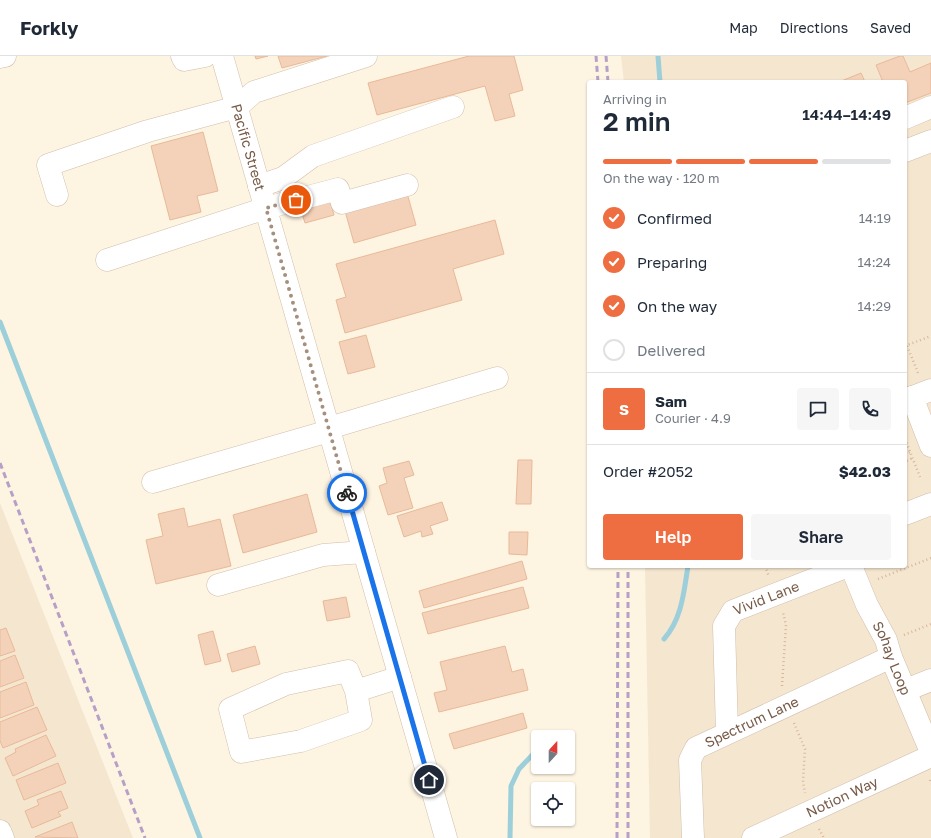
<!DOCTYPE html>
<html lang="en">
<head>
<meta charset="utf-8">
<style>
	:root { --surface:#fff; --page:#f6f6f7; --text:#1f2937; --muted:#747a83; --line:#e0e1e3; --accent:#ee6d41 }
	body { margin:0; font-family:"Golos Text",sans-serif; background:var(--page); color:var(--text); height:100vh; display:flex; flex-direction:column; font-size:15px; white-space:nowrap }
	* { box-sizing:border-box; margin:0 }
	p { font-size:13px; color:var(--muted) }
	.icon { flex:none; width:22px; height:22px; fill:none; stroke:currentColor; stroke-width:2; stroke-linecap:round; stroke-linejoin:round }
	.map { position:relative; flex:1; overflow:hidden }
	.details { position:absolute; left:587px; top:24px; width:320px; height:488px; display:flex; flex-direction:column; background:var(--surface); border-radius:4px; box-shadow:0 1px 3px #0004 }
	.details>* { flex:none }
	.needle { width:26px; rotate:21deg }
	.tools { position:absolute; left:531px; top:674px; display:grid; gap:8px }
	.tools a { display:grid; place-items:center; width:44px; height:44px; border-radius:4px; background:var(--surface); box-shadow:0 1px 3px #0004; font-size:20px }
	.pin { position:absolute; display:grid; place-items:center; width:34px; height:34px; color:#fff; margin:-17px; border:2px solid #fff; border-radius:50%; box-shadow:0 1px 4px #0007 }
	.courier { position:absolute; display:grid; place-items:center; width:40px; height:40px; margin:-20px; border:3px solid #1a73e8; border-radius:50%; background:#fff; color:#222; box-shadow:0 1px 5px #0007 }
	.head em { font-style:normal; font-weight:600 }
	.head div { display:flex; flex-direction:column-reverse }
	.head { display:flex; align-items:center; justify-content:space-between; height:68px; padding:0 16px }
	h1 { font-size:26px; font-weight:600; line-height:30px }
	.bar { display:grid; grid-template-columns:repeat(4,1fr); gap:6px 4px; align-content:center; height:48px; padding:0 16px }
	.bar i { height:5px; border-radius:3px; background:var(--line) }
	.bar .current { background:var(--accent) }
	.bar p { grid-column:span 4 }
	.line { display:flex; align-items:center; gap:10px; padding:0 16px; border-top:1px solid var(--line) }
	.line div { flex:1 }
	.round { display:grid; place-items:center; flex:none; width:42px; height:42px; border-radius:4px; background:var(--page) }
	ol { padding:0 16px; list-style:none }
	li { display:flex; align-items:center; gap:12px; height:44px }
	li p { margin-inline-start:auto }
	li .icon { padding:4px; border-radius:50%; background:var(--accent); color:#fff; stroke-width:4 }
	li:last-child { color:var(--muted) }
	li i { width:22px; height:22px; border:2px solid var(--line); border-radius:50% }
	.primary-button { display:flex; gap:8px; margin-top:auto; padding:8px 16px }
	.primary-button a { flex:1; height:46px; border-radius:4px; background:var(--accent); color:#fff; font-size:16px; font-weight:600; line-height:46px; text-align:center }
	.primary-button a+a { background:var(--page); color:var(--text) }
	header { display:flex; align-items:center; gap:24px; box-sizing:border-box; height:56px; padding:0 20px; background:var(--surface); border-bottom:1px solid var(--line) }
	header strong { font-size:19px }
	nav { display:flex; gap:22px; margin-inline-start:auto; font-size:14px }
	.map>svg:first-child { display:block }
	.residential { fill:#f5e6d0 }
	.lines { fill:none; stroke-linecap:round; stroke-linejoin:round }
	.stream { stroke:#9ccfda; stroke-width:5 }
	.building { fill:#f4d2b9; stroke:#e8b998 }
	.minor-casing { stroke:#d1beab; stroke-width:23 }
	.path { stroke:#d9b59c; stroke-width:2.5; stroke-dasharray:1 3; stroke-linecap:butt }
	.minor { stroke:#fff; stroke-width:22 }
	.rail { stroke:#b7a0c7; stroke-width:3; stroke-dasharray:6 4; stroke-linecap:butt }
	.done { stroke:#a6907d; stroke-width:4; stroke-dasharray:0 7.2 }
	.route { stroke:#1a73e8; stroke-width:5 }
	.labels { text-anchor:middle; stroke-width:3; stroke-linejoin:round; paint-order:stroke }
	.street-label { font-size:14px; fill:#775a47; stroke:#fff7ea }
</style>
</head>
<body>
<header>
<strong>Forkly</strong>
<nav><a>Map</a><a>Directions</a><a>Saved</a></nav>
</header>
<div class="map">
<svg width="931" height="782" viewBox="0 0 931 782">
	<rect width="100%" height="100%" fill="#fdf4e2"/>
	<path class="residential" d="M 621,0 L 931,0 L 931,782 L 650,782 L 645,510 L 905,510 L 905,26 L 624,26 Z
		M 0,447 L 133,782 L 0,782 Z"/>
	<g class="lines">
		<path class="stream" d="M 658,0 L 660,26
			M 0,266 L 200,782
			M 664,583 C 682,563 684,535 688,510
			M 510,782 L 511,730 L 519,713 L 538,693"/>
	</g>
	<path class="building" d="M 255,0 L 268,0 L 256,3 Z
		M 278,0 L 327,0 L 282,12 Z
		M 469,0 L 514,0 L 523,34 L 509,38 L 515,60 L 495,65 L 485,30 L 377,59 L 368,27 Z
		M 900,0 L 903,0 L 910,16 L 931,7 L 931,37 L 905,47 L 905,26 L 883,26 L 876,9 Z
		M 861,17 L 865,26 L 839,26 Z
		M 203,76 L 218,135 L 197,140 L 201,156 L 170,164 L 151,90 Z
		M 407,137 L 416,169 L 354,187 L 345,155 Z
		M 330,145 L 334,159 L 305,167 L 301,154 Z
		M 495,164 L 504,198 L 453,213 L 462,244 L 345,277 L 336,244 L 346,241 L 336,208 Z
		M 366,279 L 375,311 L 348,318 L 339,286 Z
		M 518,404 L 532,404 L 531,448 L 516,448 Z
		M 409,405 L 414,419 L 404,422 L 413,452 L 388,459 L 379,430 L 387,427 L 383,412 Z
		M 307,438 L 317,476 L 243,497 L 233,459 Z
		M 442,446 L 448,464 L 430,470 L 433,478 L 422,481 L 421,475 L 404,481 L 397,460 Z
		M 184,452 L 188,471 L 220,463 L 231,510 L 156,528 L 146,484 L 163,480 L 158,458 Z
		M 509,476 L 528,476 L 527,499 L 509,498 Z
		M 522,505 L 527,523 L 424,552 L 419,535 Z
		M 523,531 L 529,552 L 428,578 L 422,557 Z
		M 346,541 L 350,561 L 327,565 L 323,545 Z
		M 6,572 L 15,595 L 0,600 L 0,574 Z
		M 213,575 L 221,605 L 205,609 L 198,579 Z
		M 255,590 L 260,608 L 232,616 L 227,598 Z
		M 505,590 L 512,616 L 523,613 L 528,634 L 439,656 L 434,637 L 447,634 L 440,606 Z
		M 15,599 L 24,622 L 0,631 L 0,605 Z
		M 26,626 L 34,649 L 0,662 L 0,636 Z
		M 37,651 L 47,674 L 3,692 L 0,685 L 0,666 Z
		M 523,657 L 527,672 L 454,693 L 449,678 Z
		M 46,679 L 56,700 L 13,720 L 5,702 L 16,696 L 15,693 Z
		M 58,707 L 66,727 L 24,744 L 16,724 Z
		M 61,735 L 68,752 L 58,756 L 61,760 L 32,772 L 25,755 L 39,749 L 37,744 Z
		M 72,766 L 78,782 L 35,781 Z"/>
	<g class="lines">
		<defs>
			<g id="minor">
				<path d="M 182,0 L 184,4 L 205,0"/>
				<path id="s1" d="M 222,0 L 446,782"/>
				<path d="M 0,1 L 5,0"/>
				<path d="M 905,62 L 931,51"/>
				<path d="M 905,95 L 931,85"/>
				<path d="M 259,130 L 283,122 L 313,100 L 453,51"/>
				<path d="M 57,139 L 48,109 L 148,75 L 237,51 L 254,36 L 366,0"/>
				<path d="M 107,204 L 266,152 L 338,133 L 342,147 L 407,129"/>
				<path d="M 912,341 L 931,390"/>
				<path d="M 905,344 L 931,334"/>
				<path d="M 329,372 L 497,322"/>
				<path d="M 153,426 L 329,375"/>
				<path d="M 905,458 L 931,448"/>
				<path id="s2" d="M 851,510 L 867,549 L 886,584 L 891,601 L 931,696"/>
				<path d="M 218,529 L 323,499 L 364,496"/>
				<path d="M 906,634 L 931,624"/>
				<path d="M 356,635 L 361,664 L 301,685 L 241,696 L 230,653 L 286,628 L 348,615 L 356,635 L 400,621"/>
				<path id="s3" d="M 727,676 L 724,570 L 733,555 L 848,510"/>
				<path d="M 0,775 L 3,782"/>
				<path id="s4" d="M 693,782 L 690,704 L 696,692 L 891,601"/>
				<path id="s5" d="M 753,782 L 931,700"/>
			</g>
		</defs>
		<use href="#minor" class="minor-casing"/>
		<path class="path" d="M 905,290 L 931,280
			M 907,290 L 919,319
			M 905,383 L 920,421
			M 905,398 L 910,396
			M 905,402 L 906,405 L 913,402
			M 765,510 L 769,521
			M 878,523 L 931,502
			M 904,579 L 931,568
			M 782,630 L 786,569 L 783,556
			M 794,667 L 805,693 L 803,726 L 805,737
			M 930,724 L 931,728
			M 819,773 L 824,782"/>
		<use href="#minor" class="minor"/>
		<path class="rail" d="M 596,0 L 598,26
			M 606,0 L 608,26
			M 0,407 L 145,782
			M 617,782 L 618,510
			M 628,782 L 628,510"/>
	</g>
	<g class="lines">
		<path class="done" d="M 296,144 L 266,152 L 347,437"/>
		<path class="route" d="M 347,437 L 429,724"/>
	</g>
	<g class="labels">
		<g class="street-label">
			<text dy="5" stroke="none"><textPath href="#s1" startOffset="95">Pacific Street</textPath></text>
			<text dy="5" stroke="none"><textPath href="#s3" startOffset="159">Vivid Lane</textPath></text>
			<text dy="5" stroke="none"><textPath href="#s2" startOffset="101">Sohay Loop</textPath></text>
			<text dy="5" stroke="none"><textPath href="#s4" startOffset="153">Spectrum Lane</textPath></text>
			<text dy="5" stroke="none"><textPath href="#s5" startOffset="98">Notion Way</textPath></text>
		</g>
	</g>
</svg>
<div class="tools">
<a><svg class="needle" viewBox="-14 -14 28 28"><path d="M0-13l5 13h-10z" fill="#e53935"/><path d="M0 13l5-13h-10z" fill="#747a83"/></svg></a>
<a><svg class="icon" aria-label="locate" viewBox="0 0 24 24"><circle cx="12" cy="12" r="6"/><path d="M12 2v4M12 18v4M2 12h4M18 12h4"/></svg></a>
</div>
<div class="pin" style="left:296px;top:144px;background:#ea580c"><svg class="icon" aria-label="bag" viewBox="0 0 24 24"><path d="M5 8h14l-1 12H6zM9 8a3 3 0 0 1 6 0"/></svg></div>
<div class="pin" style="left:429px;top:724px;background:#1f2937"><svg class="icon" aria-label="home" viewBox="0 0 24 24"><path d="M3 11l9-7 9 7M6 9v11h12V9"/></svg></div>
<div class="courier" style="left:347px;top:437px"><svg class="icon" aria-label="bike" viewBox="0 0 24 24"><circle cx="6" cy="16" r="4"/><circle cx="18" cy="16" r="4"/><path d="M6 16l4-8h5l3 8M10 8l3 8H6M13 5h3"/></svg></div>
<section class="details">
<div class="head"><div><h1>2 min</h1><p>Arriving in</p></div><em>14:44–14:49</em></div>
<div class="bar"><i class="current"></i><i class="current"></i><i class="current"></i><i></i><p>On the way · 120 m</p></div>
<ol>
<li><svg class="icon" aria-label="check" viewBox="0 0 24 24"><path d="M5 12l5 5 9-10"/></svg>Confirmed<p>14:19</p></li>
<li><svg class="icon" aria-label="check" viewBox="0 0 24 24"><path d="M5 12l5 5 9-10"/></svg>Preparing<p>14:24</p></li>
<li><svg class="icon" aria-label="check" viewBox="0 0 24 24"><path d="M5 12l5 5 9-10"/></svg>On the way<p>14:29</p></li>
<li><i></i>Delivered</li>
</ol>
<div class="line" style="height:72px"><b class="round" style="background:var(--accent);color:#fff">S</b><div><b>Sam</b><p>Courier · 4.9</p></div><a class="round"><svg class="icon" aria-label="chat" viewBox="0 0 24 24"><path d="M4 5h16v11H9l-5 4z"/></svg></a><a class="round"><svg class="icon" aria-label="phone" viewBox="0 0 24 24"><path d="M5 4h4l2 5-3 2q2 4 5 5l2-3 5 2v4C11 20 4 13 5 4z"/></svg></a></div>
<div class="line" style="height:52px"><div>Order #2052</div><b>$42.03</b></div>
<div class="primary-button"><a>Help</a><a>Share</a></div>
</section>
</div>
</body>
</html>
